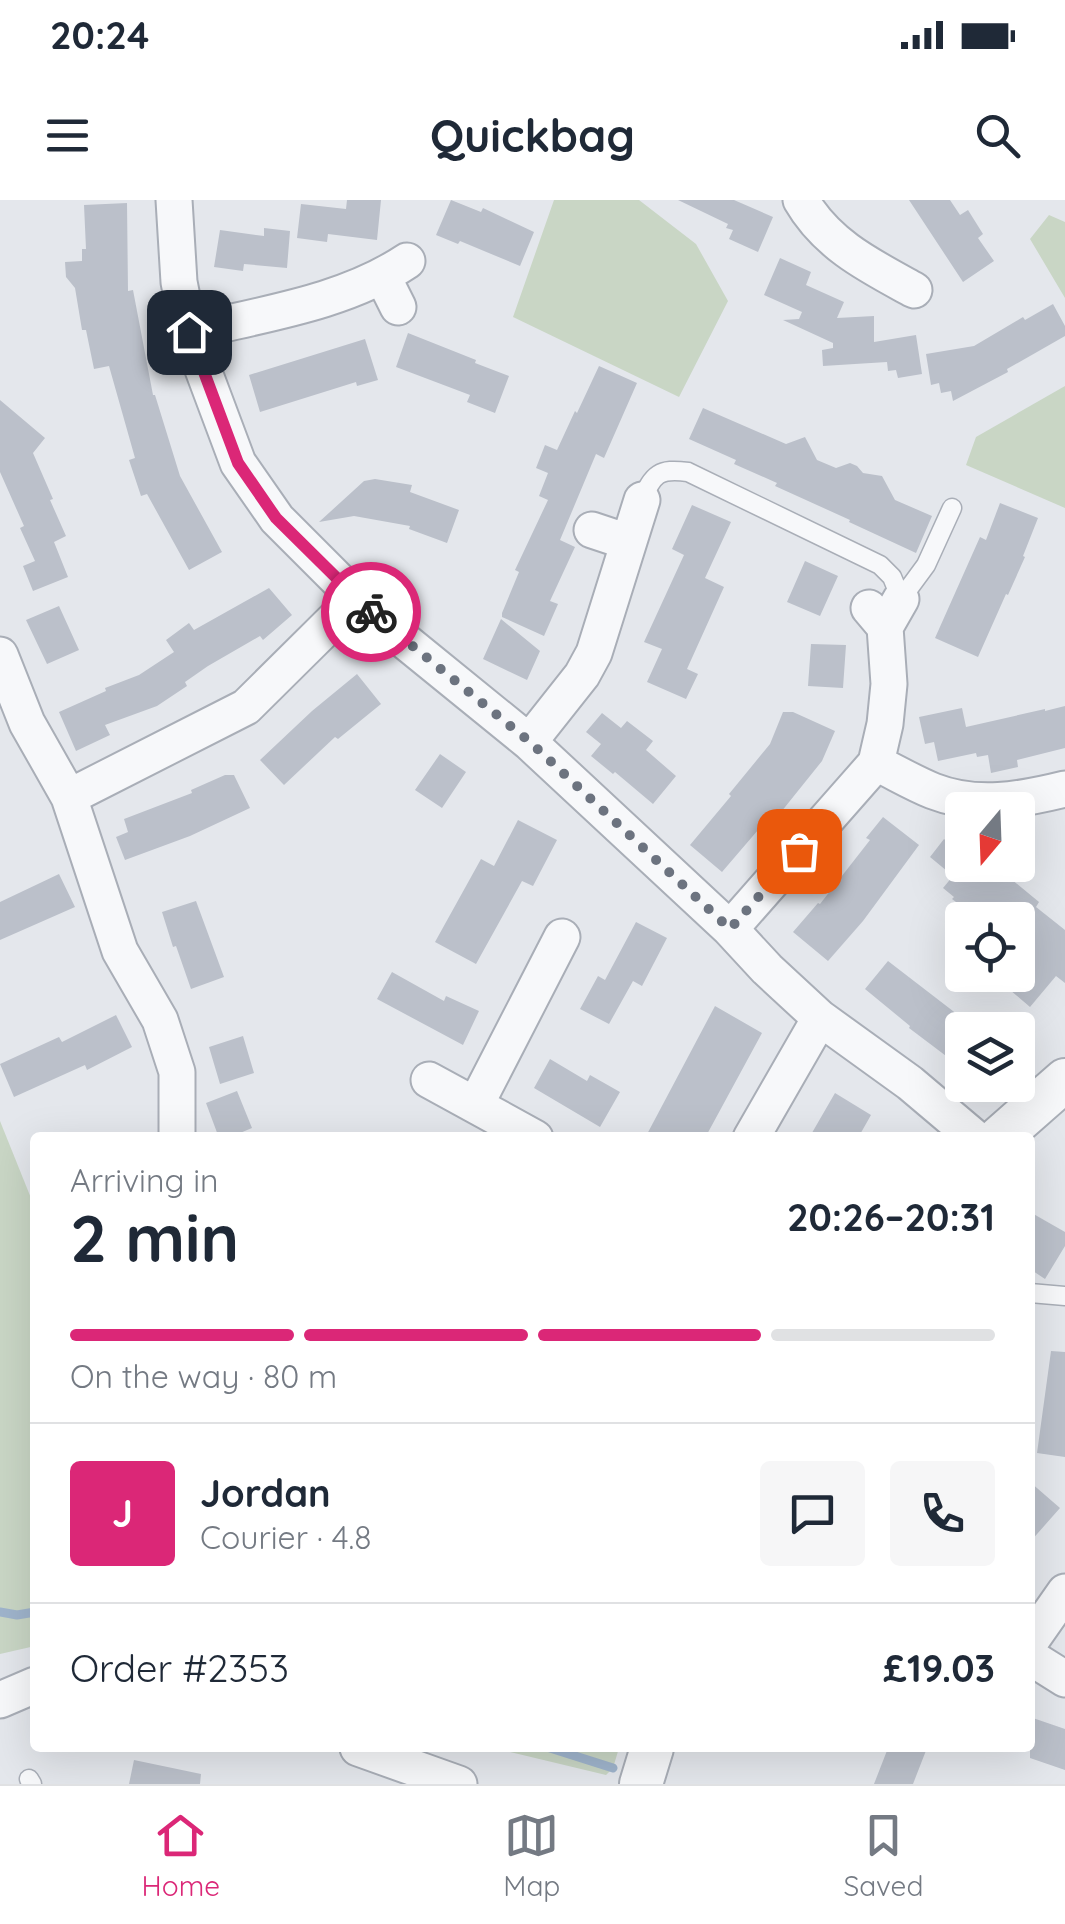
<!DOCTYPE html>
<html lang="en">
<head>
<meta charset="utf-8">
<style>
	:root { --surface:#fff; --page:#f6f6f7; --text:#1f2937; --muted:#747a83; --line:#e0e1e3; --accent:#db2777 }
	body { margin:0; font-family:Quicksand,sans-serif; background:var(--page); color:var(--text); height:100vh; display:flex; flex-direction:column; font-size:38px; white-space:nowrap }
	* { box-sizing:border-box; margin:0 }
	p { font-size:32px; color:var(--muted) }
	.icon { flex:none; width:55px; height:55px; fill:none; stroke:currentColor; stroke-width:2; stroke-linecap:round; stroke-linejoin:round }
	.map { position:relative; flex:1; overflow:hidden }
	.sheet { position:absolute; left:30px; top:932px; width:1005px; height:620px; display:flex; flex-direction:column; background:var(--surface); border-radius:10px; box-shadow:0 10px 40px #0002 }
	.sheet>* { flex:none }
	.needle { width:65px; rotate:199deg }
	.buttons { position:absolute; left:945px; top:592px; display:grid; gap:20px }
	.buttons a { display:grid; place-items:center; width:90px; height:90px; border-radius:10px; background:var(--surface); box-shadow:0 10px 40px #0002; font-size:50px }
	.pin { position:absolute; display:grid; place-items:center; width:85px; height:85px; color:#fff; margin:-42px; border-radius:20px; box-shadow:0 5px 15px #0006 }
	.courier { position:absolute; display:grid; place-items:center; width:100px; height:100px; margin:-50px; border:8px solid #db2777; border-radius:50%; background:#fff; color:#222; box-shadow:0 2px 12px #0007 }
	.headline em { font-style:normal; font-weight:700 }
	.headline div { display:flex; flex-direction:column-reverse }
	.headline { display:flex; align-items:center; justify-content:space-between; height:170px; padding:0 40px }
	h1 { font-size:65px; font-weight:700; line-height:75px }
	.bar { display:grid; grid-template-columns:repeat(4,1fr); gap:15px 10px; align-content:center; height:120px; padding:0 40px }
	.bar i { height:12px; border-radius:8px; background:var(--line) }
	.bar .on { background:var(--accent) }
	.bar p { grid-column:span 4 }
	.line { display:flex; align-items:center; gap:25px; padding:0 40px; border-top:2px solid var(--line) }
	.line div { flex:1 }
	.round { display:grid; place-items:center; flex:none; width:105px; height:105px; border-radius:10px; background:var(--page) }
	.status { display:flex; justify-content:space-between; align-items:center; height:70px; padding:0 50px; background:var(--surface); direction:ltr }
	.status svg { height:28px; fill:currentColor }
	header { display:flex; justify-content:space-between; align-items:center; height:130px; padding:0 40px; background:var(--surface); font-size:45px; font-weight:700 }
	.menu { display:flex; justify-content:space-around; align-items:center; height:140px; border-top:2px solid var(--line); background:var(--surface); font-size:28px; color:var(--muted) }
	.menu a { display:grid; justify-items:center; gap:5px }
	.menu .on { color:var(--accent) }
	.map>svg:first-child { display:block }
	.green { fill:#c9d6c5 }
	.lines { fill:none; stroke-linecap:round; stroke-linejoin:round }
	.stream { stroke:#9fb4cc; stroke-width:9 }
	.building { fill:#bbc0ca }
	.service-casing { stroke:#a9aeb7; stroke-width:21 }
	.minor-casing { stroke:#a9aeb7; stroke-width:39 }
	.tertiary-casing { stroke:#a9aeb7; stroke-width:46 }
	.service { stroke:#f7f8fa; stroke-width:18 }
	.minor { stroke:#f7f8fa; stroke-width:35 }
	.tertiary { stroke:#f7f8fa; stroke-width:42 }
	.done { stroke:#6c737f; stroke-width:10; stroke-dasharray:0 18 }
	.route { stroke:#db2777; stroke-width:12 }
</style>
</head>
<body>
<div class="status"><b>20:24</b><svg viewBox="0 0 49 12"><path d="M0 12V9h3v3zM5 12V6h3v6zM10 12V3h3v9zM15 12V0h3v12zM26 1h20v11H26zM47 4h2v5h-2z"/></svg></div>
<header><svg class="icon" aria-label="menu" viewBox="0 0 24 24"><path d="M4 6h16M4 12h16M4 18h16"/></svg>Quickbag<svg class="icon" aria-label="search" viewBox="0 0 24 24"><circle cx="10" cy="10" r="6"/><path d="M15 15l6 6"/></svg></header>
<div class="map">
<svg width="1065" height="1584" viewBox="0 0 1065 1584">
	<rect width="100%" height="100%" fill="#e4e7ec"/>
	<path class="green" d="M 554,0 L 639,0 L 696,44 L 728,101 L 679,197 L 513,117 Z
		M 1049,15 L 1065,22 L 1065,98 L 1030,39 Z
		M 1065,186 L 1065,308 L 966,265 L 976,237 Z
		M 0,921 L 35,1008 L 35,1446 L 0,1454 Z
		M 494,1548 L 619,1548 L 613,1568 L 606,1575 Z"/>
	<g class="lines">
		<path class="stream" d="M 0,1412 L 17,1415 L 35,1412
			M 550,1548 L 613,1568"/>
	</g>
	<path class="building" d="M 347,0 L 381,0 L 377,40 L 328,34 L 327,42 L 297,38 L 301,4 L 346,9 Z
		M 451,0 L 481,12 L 483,8 L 534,32 L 520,66 L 460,41 L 458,44 L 436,35 Z
		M 678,0 L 734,0 L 773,17 L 758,52 L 729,39 L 733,30 L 726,28 L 728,24 Z
		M 909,0 L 950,0 L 960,15 L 968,10 L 983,34 L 978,38 L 994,61 L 963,82 Z
		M 127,3 L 128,91 L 133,90 L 153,195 L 155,195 L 180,276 L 222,352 L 189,370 L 147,294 L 141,296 L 129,260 L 135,258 L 109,166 L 94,169 L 86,130 L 82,130 L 75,88 L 66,77 L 65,62 L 82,61 L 82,49 L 86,49 L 84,5 Z
		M 264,28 L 290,31 L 287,68 L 244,64 L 243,71 L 214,67 L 220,30 L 264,36 Z
		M 780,58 L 811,72 L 806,85 L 844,102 L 837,118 L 874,116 L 874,142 L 916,135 L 922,174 L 898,178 L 896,170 L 888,171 L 887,162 L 823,166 L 822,150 L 833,148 L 833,143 L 783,120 L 799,119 L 802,112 L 764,95 Z
		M 1053,104 L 1065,126 L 1065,136 L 1007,169 L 1008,172 L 953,201 L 951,191 L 941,193 L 939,183 L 931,185 L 926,154 L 974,146 L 1023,117 L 1025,120 Z
		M 408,133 L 476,160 L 475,163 L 509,176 L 495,213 L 467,202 L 470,195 L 396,167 Z
		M 365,139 L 378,180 L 357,186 L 356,182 L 260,212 L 249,175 Z
		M 599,166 L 637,183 L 604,258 L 596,254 L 560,340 L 575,347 L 550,401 L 558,404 L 544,436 L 502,417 L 502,413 L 519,372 L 515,370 L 548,300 L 539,296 L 548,273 L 536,268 L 545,245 L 557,250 L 575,211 L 577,213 Z
		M 0,200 L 45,238 L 33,253 L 53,299 L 50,300 L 66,336 L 54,342 L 68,377 L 33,391 L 23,366 L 35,361 L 20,328 L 24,326 L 0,272 Z
		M 703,208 L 786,244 L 805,237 L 817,260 L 836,268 L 850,263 L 857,266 L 863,273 L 882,276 L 895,300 L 932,316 L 916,353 L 849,322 L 850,320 L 775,286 L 777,283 L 734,264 L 736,260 L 689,239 Z
		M 375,279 L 412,285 L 410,292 L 459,310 L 447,343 L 409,329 L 410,326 L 354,316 L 319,322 L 364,281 Z
		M 1000,303 L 1038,318 L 1023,356 L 1025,357 L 1008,395 L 1006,394 L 978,457 L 935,438 L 980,337 L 986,340 Z
		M 692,305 L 731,322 L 705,378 L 724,387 L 687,469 L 698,474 L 686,499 L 647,482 L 662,449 L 644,442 L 684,355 L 672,349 Z
		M 805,361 L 838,376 L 820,416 L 787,402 Z
		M 269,388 L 292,415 L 263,440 L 260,436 L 208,466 L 185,482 L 187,486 L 157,506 L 105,525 L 110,535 L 76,551 L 59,512 L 106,491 L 105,488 L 139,475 L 174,452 L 166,440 L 189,423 L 194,430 Z
		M 59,406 L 79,450 L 47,464 L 26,420 Z
		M 501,419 L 540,451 L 527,480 L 483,459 Z
		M 811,444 L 846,445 L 843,488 L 808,486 Z
		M 357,474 L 381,504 L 338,539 L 335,537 L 284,585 L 260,560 L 312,511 Z
		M 1065,506 L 1065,548 L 1017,560 L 1018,567 L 991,573 L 988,555 L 977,557 L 976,553 L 938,561 L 934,542 L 925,544 L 919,517 L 962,508 L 966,527 L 1045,509 L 1045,511 Z
		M 783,512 L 793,512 L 835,531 L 822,561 L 769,627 L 764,623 L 722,672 L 690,645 L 731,596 L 729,594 L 770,544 Z
		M 602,513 L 621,528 L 627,521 L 653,541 L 646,550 L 676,576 L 653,604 L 615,572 L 613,574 L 591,556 L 601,544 L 586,532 Z
		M 440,554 L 466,572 L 442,608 L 415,590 Z
		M 225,575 L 234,575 L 250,608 L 190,636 L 125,660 L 116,637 L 128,632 L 124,619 L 192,593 L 191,590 Z
		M 883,617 L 919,645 L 863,721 L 828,761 L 793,732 L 818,703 L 820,704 L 870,640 L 866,638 Z
		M 518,620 L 557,640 L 533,686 L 522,681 L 476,764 L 435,742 L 481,659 L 494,666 Z
		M 944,639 L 962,654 L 962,665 L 994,665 L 1039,702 L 1036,707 L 1065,730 L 1065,783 L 1056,776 L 1030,807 L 1010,790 L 1018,781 L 1018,720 L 980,720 L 952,699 L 954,697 L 943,688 L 953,676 L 930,657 Z
		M 59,674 L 75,707 L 0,740 L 0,702 Z
		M 196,701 L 224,777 L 191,789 L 176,746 L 173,747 L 162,712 Z
		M 636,722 L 667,738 L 642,786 L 633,781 L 609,824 L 580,809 L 598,776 L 605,780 Z
		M 888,761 L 962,818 L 962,868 L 909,828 L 910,826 L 865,789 Z
		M 392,772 L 444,801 L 446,796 L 479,811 L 463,845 L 377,799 Z
		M 715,806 L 762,833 L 705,938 L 645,938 Z
		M 116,815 L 132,847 L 87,870 L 85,865 L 14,897 L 0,864 L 59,837 L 62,842 Z
		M 243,836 L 254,873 L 220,884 L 209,847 Z
		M 550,859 L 587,881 L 590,875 L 620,892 L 600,927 L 534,888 Z
		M 237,891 L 252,928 L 228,938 L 219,938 L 206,903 Z
		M 835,893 L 871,915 L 858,938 L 809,938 Z
		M 1030,1012 L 1065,1032 L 1065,1046 L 1045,1079 L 1030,1069 Z
		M 1051,1151 L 1065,1152 L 1065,1257 L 1037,1253 Z
		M 1030,1282 L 1060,1308 L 1030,1342 Z
		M 1030,1517 L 1065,1529 L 1065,1570 L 1030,1558 Z
		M 888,1548 L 927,1548 L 913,1584 L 874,1584 Z
		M 134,1560 L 201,1574 L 200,1584 L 129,1584 Z"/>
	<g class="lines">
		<defs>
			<path id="service" d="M 642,300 C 653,274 659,268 688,272 L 880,365 L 892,377 L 901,399 L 926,365 L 952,308
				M 1030,1093 L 1065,1096
				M 29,1579 L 32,1584"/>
			<path id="minor" d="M 174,0 L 179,82 L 189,132 L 238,263 L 277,319 L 356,398 L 406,442 L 529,542 L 730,729 L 767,769 L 820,818 L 910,883 L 975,938
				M 801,0 C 827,45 870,66 914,90
				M 383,77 L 398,107
				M 189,132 C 262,114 344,103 407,61
				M 592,330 L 628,342
				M 869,408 L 885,427 L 901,399
				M 0,455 L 27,523 L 69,597 L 120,751 L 160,820 L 177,872 L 177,938
				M 529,542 L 582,475 L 594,453 L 642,300
				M 876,563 C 895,572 913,583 933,591 C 976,608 1021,600 1065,589
				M 69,597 L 246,507 L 356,398
				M 730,729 L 876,563 L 885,524 L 889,484 L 885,427
				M 429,880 L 535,938
				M 476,904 L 562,737
				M 751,938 L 820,818
				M 1030,1442 L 1065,1392
				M 1030,1457 L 1065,1479
				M 0,1500 L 35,1485
				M 358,1548 L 459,1584"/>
			<path id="tertiary" d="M 999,938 L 1065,880
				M 641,1584 L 652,1548"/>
		</defs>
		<use href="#service" class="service-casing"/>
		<use href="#minor" class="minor-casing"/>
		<use href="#tertiary" class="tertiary-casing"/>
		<use href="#service" class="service"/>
		<use href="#minor" class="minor"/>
		<use href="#tertiary" class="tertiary"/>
	</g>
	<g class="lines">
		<path class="done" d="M 371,412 L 530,542 L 730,729 L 799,651"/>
		<path class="route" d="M 189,132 L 238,263 L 276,318 L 371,412"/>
	</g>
</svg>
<div class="buttons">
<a><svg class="needle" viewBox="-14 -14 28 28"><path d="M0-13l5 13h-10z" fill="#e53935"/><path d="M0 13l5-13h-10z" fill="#747a83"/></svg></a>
<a><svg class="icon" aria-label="locate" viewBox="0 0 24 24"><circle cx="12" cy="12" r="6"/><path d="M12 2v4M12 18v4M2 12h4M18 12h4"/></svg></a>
<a><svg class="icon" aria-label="layers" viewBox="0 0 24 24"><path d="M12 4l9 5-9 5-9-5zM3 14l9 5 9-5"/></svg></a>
</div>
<div class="pin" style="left:799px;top:651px;background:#ea580c"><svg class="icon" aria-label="bag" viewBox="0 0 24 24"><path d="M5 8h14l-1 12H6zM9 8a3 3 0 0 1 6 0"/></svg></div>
<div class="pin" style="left:189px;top:132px;background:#1f2937"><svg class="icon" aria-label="home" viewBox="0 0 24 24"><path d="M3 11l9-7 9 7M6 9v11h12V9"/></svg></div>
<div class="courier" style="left:371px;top:412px"><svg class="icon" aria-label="bike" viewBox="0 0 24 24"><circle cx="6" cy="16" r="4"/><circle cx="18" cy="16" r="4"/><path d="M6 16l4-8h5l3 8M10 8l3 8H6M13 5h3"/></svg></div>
<section class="sheet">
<div class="headline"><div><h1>2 min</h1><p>Arriving in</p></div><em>20:26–20:31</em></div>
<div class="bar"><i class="on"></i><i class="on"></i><i class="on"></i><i></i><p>On the way · 80 m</p></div>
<div class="line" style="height:180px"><b class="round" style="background:var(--accent);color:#fff">J</b><div><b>Jordan</b><p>Courier · 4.8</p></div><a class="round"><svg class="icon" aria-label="chat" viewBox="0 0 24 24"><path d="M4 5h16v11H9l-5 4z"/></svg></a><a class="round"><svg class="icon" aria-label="phone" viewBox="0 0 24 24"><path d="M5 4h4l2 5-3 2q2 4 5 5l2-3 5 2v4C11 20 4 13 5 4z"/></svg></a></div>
<div class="line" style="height:130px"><div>Order #2353</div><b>£19.03</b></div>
</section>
</div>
<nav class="menu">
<a class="on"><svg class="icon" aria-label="home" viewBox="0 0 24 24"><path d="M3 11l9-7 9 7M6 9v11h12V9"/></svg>Home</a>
<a><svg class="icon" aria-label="map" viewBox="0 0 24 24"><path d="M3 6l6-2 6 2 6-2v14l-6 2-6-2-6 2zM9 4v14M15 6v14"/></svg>Map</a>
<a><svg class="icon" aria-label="saved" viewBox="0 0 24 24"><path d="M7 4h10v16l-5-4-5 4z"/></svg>Saved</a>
</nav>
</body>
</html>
